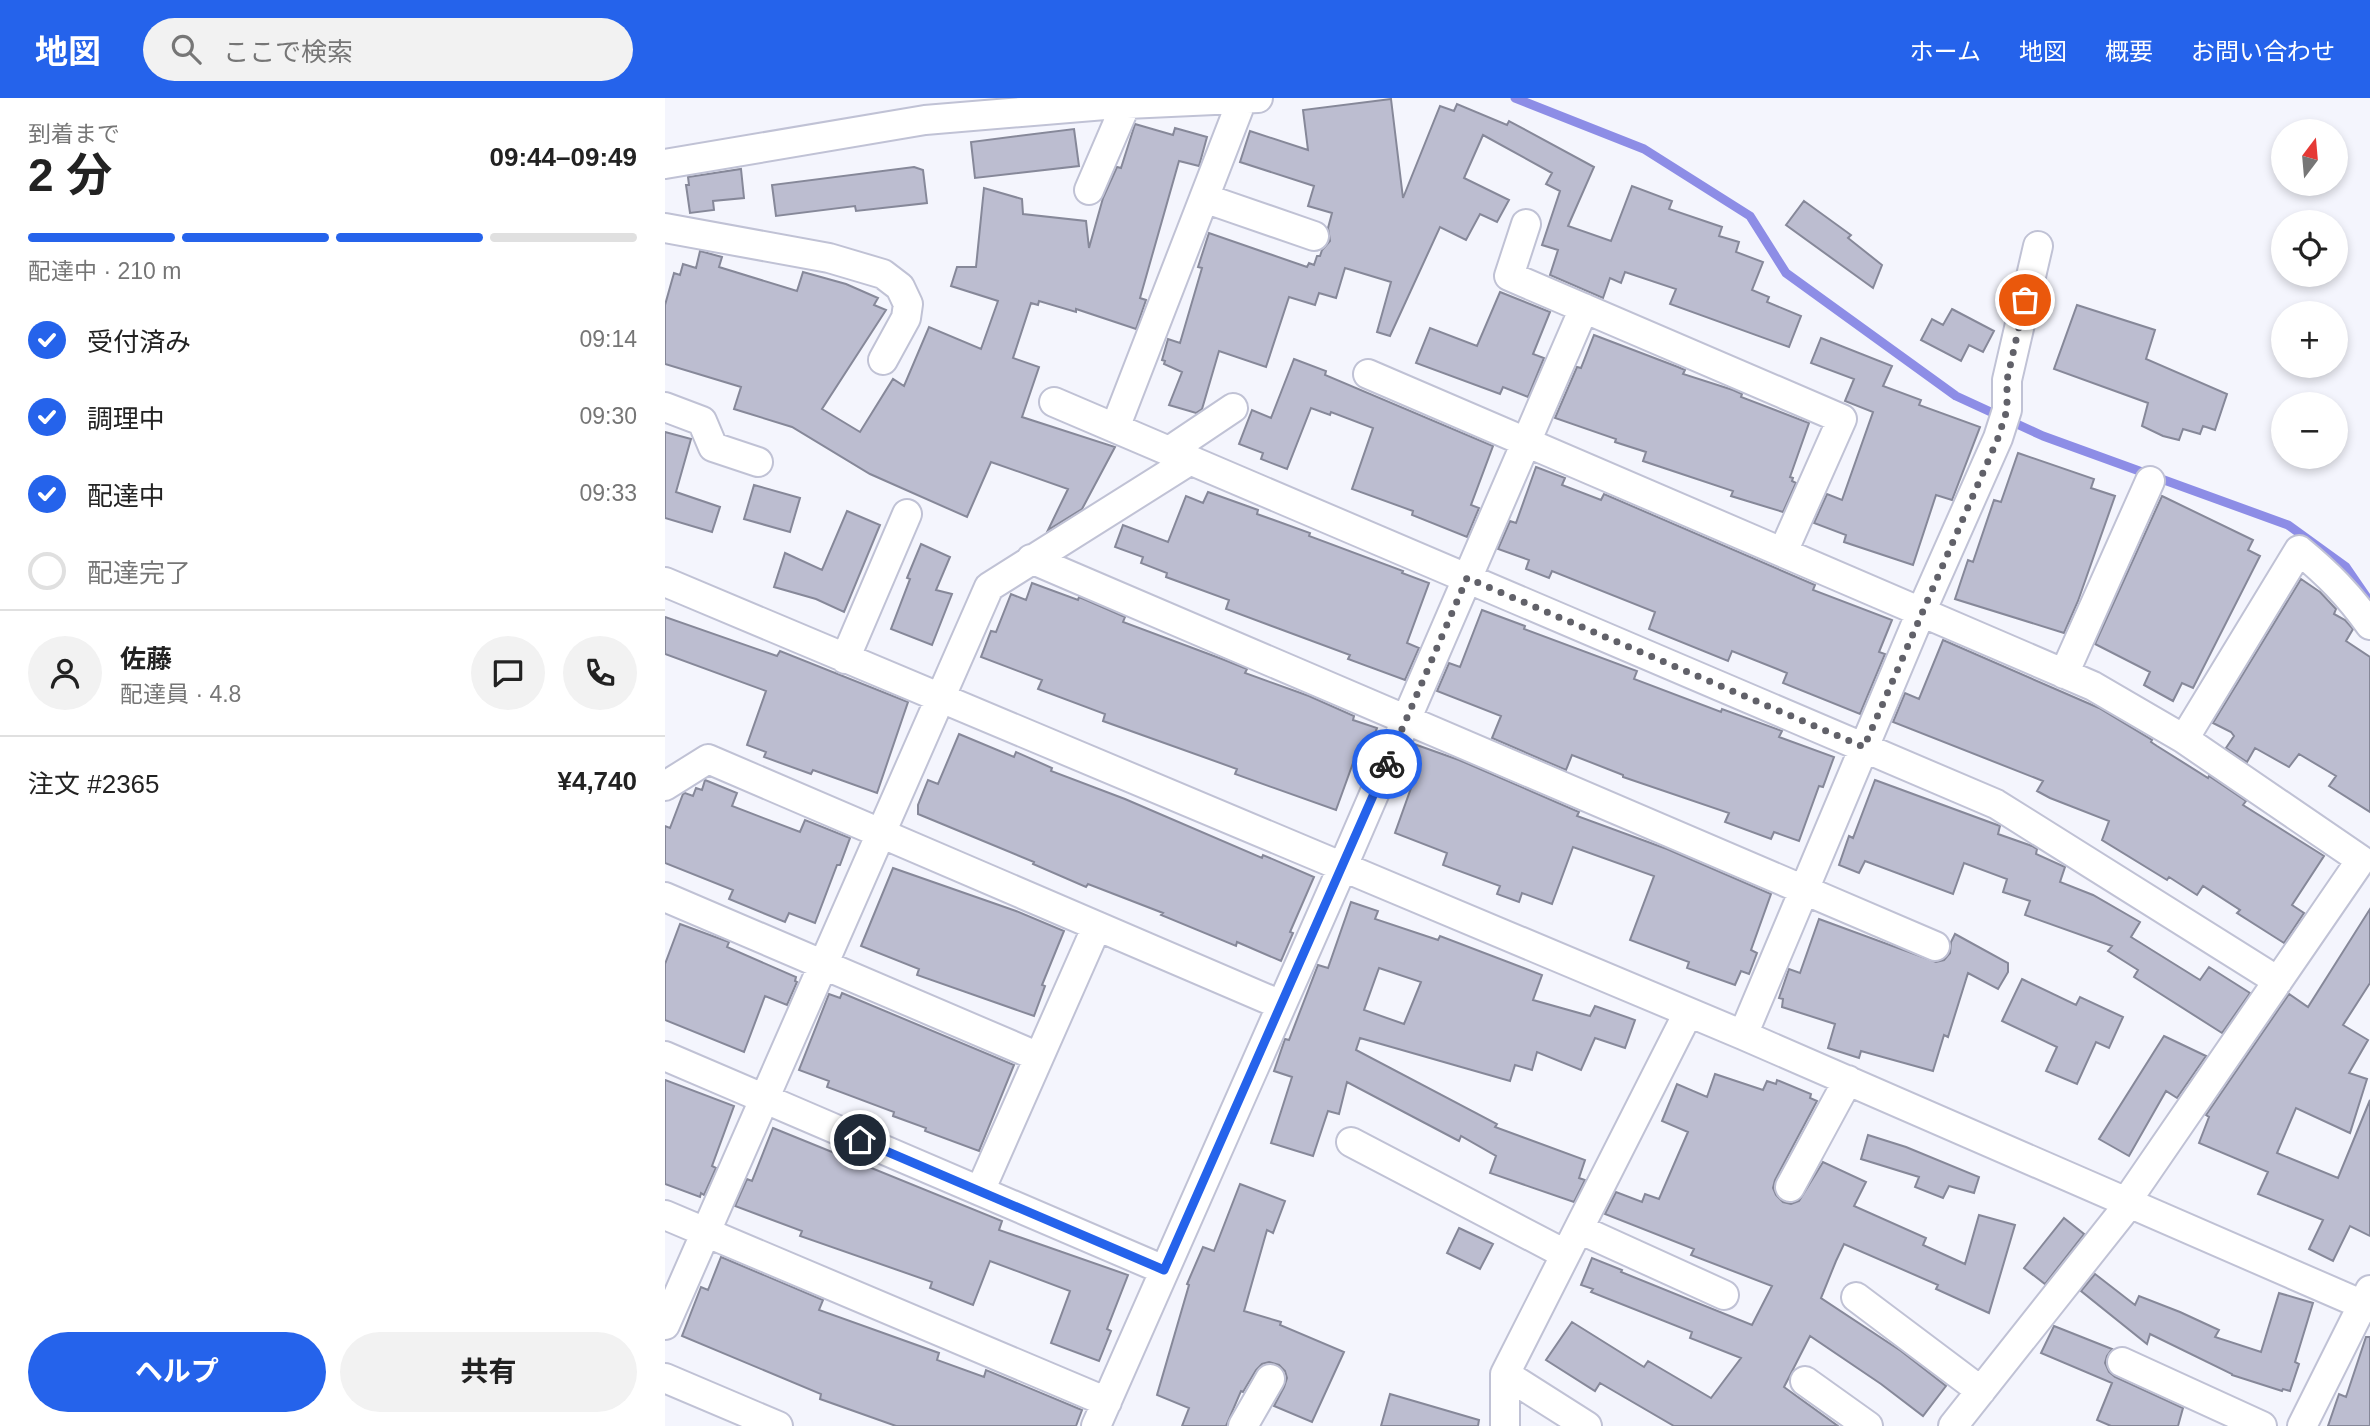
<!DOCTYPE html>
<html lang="ja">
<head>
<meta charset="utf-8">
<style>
	:root { --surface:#fff; --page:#f2f2f2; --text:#222; --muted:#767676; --line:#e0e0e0; --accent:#2563eb }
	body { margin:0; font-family:Arial,"Noto Sans JP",sans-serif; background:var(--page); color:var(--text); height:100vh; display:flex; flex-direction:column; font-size:26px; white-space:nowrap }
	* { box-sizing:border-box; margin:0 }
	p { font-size:23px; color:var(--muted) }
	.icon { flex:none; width:38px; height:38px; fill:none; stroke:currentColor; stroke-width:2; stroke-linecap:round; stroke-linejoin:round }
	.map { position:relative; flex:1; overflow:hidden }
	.details { display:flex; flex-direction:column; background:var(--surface); width:665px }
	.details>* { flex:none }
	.needle { width:46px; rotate:16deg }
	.tools { position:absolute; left:1606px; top:21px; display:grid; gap:14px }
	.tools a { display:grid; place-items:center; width:77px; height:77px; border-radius:50%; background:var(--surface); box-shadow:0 4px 10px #0003; font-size:35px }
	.pin { position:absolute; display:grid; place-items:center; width:60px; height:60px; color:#fff; margin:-30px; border:4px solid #fff; border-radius:50%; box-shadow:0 2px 7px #0007 }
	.courier { position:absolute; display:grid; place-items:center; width:70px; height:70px; margin:-35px; border:5px solid #2563eb; border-radius:50%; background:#fff; color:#222; box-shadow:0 2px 9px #0007 }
	.head em { font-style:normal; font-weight:700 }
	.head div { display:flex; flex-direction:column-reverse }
	.head { display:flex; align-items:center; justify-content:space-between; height:119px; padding:0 28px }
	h1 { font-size:46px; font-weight:700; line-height:52px }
	.bar { display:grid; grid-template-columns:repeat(4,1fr); gap:10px 7px; align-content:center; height:84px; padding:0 28px }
	.bar i { height:9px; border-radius:5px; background:var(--line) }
	.bar .on { background:var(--accent) }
	.bar p { grid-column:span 4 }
	.line { display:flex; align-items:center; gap:18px; padding:0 28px; border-top:2px solid var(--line) }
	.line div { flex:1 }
	.round { display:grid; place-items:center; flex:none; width:74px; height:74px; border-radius:37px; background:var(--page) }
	ol { padding:0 28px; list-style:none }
	li { display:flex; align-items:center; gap:21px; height:77px }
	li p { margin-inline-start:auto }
	li .icon { padding:7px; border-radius:50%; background:var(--accent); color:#fff; stroke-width:4 }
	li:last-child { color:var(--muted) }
	li i { width:38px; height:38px; border:4px solid var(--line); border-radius:50% }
	.cta { display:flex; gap:14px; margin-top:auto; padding:14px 28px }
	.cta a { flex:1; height:80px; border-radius:42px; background:var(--accent); color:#fff; font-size:28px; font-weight:700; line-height:80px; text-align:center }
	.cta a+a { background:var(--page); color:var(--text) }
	header { display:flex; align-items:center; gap:42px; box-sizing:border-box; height:98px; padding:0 35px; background:var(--accent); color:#fff }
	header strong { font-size:33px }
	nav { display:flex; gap:38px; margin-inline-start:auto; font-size:24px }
	.search { width:490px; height:63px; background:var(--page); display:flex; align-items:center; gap:18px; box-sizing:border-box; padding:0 24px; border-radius:38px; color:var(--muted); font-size:26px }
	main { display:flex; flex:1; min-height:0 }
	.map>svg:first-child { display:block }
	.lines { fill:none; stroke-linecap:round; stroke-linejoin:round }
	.stream { stroke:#8d8de6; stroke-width:9 }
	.building { fill:#bcbdd0; stroke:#868899; stroke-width:2; fill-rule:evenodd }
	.minor-casing { stroke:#c0c2d5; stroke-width:32 }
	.minor { stroke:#fff; stroke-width:28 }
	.done { stroke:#616169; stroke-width:7; stroke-dasharray:0 12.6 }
	.route { stroke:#2563eb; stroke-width:9 }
</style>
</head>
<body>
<header>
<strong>地図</strong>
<div class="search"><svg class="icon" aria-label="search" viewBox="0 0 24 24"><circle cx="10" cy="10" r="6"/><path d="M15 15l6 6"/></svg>ここで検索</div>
<nav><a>ホーム</a><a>地図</a><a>概要</a><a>お問い合わせ</a></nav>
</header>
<main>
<section class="details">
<div class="head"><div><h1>2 分</h1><p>到着まで</p></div><em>09:44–09:49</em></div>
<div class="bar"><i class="on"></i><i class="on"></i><i class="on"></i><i></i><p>配達中 · 210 m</p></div>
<ol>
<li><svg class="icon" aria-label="check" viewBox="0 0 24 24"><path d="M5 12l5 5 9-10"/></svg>受付済み<p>09:14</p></li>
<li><svg class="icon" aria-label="check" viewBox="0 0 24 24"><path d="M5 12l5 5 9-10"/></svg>調理中<p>09:30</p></li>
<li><svg class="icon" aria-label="check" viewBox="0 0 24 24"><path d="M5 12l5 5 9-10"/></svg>配達中<p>09:33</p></li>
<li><i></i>配達完了</li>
</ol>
<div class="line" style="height:126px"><a class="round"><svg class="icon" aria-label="person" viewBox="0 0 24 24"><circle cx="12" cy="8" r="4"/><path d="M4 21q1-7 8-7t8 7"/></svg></a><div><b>佐藤</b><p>配達員 · 4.8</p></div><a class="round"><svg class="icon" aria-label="chat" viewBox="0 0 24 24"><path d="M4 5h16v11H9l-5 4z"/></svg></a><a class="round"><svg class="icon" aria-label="phone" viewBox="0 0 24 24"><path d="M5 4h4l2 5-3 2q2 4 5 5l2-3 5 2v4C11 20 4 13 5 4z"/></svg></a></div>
<div class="line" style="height:91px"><div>注文 #2365</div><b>¥4,740</b></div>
<div class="cta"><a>ヘルプ</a><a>共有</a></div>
</section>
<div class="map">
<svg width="1705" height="1328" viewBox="0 0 1705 1328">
	<rect width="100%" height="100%" fill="#f4f5fd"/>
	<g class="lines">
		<path class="stream" d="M 850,0 L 979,51 L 1085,118 L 1121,175 L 1291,298 L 1378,338 L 1623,427 L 1681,469 L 1705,504"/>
	</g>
	<path class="building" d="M 726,1 L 738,100 L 775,8 L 789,13 L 792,6 L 842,27 L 844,23 L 929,69 L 903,128 L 946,143 L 967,88 L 1007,103 L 1004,111 L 1057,129 L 1054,138 L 1074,144 L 1071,154 L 1098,164 L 1087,192 L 1104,199 L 1102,204 L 1136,218 L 1124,249 L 1005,206 L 1011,191 L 960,174 L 956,185 L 945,180 L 938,200 L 885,177 L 893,152 L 877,147 L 895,93 L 881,86 L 887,75 L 818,37 L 799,80 L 844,102 L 832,124 L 815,116 L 801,142 L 775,129 L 725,238 L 712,234 L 726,184 L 680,170 L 671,200 L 654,195 L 650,207 L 624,199 L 601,269 L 554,253 L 537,311 L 531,315 L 504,307 L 517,274 L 499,266 L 500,263 L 497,262 L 503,241 L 515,245 L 537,170 L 533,169 L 544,135 L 642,169 L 644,165 L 649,167 L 652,158 L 655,158 L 657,152 L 665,143 L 663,130 L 667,115 L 643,108 L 649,88 L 575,64 L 585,33 L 643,52 L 638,12 Z
		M 470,26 L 508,37 L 510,30 L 542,39 L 534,68 L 514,63 L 475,200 L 481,202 L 471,231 L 411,211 L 411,214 L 374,203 L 373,207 L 366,205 L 348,260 L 374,269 L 357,319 L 450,349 L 417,411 L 383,432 L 403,391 L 326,364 L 302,419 L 205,376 L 127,329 L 69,311 L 76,289 L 0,266 L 0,207 L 9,175 L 15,177 L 18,166 L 31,170 L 35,153 L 57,159 L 54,169 L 132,193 L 138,174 L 181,186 L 213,200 L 209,207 L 221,212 L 157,311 L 195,334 L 228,281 L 239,288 L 264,229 L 316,251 L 333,203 L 286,188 L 292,169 L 311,169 L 319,90 L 357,101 L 358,116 L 421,123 L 424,150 L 438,100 L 452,69 L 456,70 Z
		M 409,31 L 414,68 L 310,80 L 306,44 Z
		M 249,69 L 258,72 L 262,105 L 191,113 L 190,108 L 111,118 L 107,87 Z
		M 76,71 L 79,100 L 48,103 L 49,112 L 25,115 L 21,87 L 24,87 L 23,79 Z
		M 1139,103 L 1186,137 L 1183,140 L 1217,167 L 1208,190 L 1121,127 Z
		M 835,194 L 885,214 L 868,256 L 879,260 L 863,299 L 838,289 L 835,296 L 751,265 L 765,230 L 812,248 Z
		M 1412,207 L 1490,232 L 1481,261 L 1562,296 L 1550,332 L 1538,328 L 1535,336 L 1518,331 L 1514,342 L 1498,338 L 1477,328 L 1483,305 L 1389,271 Z
		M 1287,211 L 1329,233 L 1318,254 L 1304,247 L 1296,263 L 1256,242 L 1267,221 L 1278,227 Z
		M 929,237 L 1013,269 L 1020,272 L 1018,276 L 1068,292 L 1077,296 L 1076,299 L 1144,325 L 1125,379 L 1128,380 L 1127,383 L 1131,385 L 1118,414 L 1066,398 L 1068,393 L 978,363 L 981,354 L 950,344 L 951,341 L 890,320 L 912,269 L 916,270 Z
		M 1156,240 L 1227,268 L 1218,288 L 1256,302 L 1254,307 L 1315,329 L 1287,402 L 1271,397 L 1248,467 L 1179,444 L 1181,437 L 1149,425 L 1162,396 L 1177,402 L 1208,314 L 1180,303 L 1189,281 L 1146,265 Z
		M 629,261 L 661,273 L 660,277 L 828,348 L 806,407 L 814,410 L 802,439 L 747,417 L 748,413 L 687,391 L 708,330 L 666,314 L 665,317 L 646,310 L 622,371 L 596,361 L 598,355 L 574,346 L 587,312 L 606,320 Z
		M 0,334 L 26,341 L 11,394 L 55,409 L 47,434 L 0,420 Z
		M 1353,355 L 1429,381 L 1426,390 L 1450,398 L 1413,503 L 1399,535 L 1290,501 L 1303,462 L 1308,464 L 1329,402 L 1336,404 Z
		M 871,369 L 900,380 L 897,387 L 936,402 L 939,396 L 1150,487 L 1148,492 L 1227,522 L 1214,554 L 1220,556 L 1195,616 L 1118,585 L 1122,575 L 1067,553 L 1063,563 L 984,531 L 990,514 L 887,473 L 884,480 L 861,471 L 864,462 L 833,451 L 845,423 L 851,425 Z
		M 89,387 L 135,400 L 125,434 L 79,421 Z
		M 543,394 L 593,412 L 592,416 L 645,435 L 644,438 L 738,473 L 737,475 L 764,485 L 742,545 L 754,550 L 740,582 L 683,561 L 685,557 L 561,511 L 564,502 L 501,479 L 502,475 L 476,465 L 478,459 L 450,449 L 458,427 L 503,444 L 521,398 L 538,405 Z
		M 1497,398 L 1588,442 L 1583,452 L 1595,458 L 1528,590 L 1517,585 L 1508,603 L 1479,587 L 1485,574 L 1430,546 Z
		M 182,413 L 215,427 L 179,514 L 151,501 L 109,489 L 120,455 L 157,472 Z
		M 256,446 L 285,459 L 271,492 L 287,496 L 267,547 L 226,531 L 245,481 L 242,480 Z
		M 1636,481 L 1655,494 L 1671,511 L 1669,516 L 1680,522 L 1688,531 L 1681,543 L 1705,559 L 1705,714 L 1664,688 L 1671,678 L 1634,656 L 1624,669 L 1590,650 L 1582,664 L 1561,650 L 1569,638 L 1566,634 L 1548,625 Z
		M 367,485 L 413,502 L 414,499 L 460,519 L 458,524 L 557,561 L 582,571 L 580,575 L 644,598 L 689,618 L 688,622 L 712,630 L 701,657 L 692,654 L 671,712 L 570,676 L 572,671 L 438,623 L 440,616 L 373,591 L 377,582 L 316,559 L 326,533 L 331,534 L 346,496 L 361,502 Z
		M 817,512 L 860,528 L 859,531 L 972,573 L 969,581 L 1056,614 L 1057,611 L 1117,633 L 1114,639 L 1169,659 L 1158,689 L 1154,688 L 1134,743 L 1109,734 L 1106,741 L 1060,724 L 1064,715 L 958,679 L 958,677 L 907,657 L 901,672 L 827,640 L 836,618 L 772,593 L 784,565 L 795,569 Z
		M 0,519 L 112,558 L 115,553 L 243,604 L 212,695 L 148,672 L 146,676 L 99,659 L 101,654 L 82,647 L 101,593 L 0,556 Z
		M 1278,542 L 1434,610 L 1487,642 L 1486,644 L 1492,648 L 1543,680 L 1544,678 L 1581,703 L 1578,707 L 1659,758 L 1627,807 L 1639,815 L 1619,845 L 1572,815 L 1575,812 L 1538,788 L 1532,797 L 1504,779 L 1502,782 L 1437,742 L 1444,723 L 1385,700 L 1372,693 L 1378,683 L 1228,624 L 1240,595 L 1254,601 Z
		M 294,636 L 349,659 L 351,654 L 387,670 L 386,673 L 460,701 L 597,760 L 598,757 L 649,779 L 625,834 L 628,835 L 616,863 L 572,844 L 571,848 L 496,817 L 498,815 L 423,786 L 421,789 L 368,766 L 369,764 L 253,716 L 253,707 L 263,682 L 273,686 Z
		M 749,646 L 794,662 L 914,714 L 912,718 L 1002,751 L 1106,796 L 1086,852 L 1092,855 L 1084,876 L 1076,873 L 1070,887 L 1022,870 L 1024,864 L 965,842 L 989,778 L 908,749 L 887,806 L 857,795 L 854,804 L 832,796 L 835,788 L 778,767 L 782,755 L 730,735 L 751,676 L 738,671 Z
		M 40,682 L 72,695 L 67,708 L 135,734 L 140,722 L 185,740 L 175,767 L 172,767 L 150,825 L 124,815 L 120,824 L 64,801 L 68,792 L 0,765 L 0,728 L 5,730 L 18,696 L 20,695 L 28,698 L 31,690 L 37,692 Z
		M 1210,682 L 1335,728 L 1333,736 L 1367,748 L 1372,751 L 1371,756 L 1400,769 L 1395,784 L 1428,797 L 1475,824 L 1466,839 L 1535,882 L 1544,869 L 1585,895 L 1557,935 L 1469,879 L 1473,872 L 1443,853 L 1447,848 L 1360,817 L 1365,803 L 1338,794 L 1342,781 L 1299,765 L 1288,796 L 1200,763 L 1194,775 L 1174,767 L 1184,738 L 1188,740 Z
		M 228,770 L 351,813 L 399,833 L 377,887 L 380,888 L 369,918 L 252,877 L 254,871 L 196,848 Z
		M 686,804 L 713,813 L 710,821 L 773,842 L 775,838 L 877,877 L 868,902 L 925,918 L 930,908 L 970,922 L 960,950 L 930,940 L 916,972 L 872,954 L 867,972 L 850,967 L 845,983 L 695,940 L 691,952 L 832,1026 L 830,1029 L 920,1062 L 914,1080 L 920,1082 L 909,1104 L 825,1075 L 831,1058 L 796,1038 L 794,1043 L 682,984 L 674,1016 L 663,1013 L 648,1058 L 606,1045 L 627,979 L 609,973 L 620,941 L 624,942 L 653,867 L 663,870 ZM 714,870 L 756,884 L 739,926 L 699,912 Z
		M 1705,811 L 1705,885 L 1678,927 L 1703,942 L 1684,975 L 1702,981 L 1685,1035 L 1631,1010 L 1612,1055 L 1673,1080 L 1705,1002 L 1705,1138 L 1685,1128 L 1668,1163 L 1644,1151 L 1658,1122 L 1593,1096 L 1603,1074 L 1534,1045 L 1544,1019 L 1541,1017 L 1624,896 L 1643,909 Z
		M 1154,821 L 1271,864 L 1279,862 L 1285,855 L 1286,844 L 1290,836 L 1343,865 L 1343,874 L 1333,891 L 1303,875 L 1283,939 L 1279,937 L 1268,973 L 1196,953 L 1194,960 L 1163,950 L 1170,926 L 1117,909 L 1118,901 L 1114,900 L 1124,871 L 1135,875 Z
		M 15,826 L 64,844 L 62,849 L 131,879 L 130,883 L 132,884 L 122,907 L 100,898 L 79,954 L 0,922 L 0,866 Z
		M 1357,881 L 1411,907 L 1415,899 L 1458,919 L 1444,950 L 1431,944 L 1412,986 L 1381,973 L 1392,949 L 1337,923 Z
		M 177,895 L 349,967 L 314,1053 L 260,1033 L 261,1030 L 228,1018 L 229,1014 L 162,989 L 164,983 L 134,972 L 164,896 L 175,900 Z
		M 1499,938 L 1541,958 L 1512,1000 L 1501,993 L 1464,1058 L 1434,1041 Z
		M 1050,976 L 1098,992 L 1102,983 L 1111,986 L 1112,982 L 1146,996 L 1145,1000 L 1152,1003 L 1110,1082 L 1108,1090 L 1111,1097 L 1118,1104 L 1126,1106 L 1134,1103 L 1158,1064 L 1201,1084 L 1189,1108 L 1261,1140 L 1258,1147 L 1300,1166 L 1314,1117 L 1350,1127 L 1324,1215 L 1271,1191 L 1273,1187 L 1179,1146 L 1171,1163 L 1156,1200 L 1236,1253 L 1281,1288 L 1258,1318 L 1216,1286 L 1145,1238 L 1119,1289 L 1173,1328 L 1009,1328 L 935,1285 L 930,1293 L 881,1262 L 907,1224 L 979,1269 L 983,1263 L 1046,1300 L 1076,1260 L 1025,1240 L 1027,1234 L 926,1194 L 928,1191 L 916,1187 L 927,1160 L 957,1172 L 956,1174 L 1087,1227 L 1107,1188 L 1026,1157 L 1029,1151 L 940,1116 L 951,1094 L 977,1104 L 980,1096 L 994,1101 L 1023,1034 L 997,1023 L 1012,986 L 1042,999 Z
		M 0,982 L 69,1008 L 47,1068 L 51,1070 L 39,1097 L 36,1095 L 35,1099 L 0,1086 Z
		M 108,1030 L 337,1123 L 334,1132 L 463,1177 L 442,1231 L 446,1233 L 434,1263 L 386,1245 L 405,1193 L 325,1163 L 308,1207 L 265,1190 L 267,1184 L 135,1138 L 137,1133 L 70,1108 L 82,1081 L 87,1083 Z
		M 1203,1037 L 1241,1049 L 1314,1079 L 1309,1095 L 1284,1088 L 1278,1100 L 1250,1089 L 1254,1079 L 1196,1061 Z
		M 575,1086 L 620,1103 L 608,1135 L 602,1132 L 579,1213 L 616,1224 L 615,1227 L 679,1254 L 647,1324 L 609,1308 L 619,1289 L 622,1280 L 620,1273 L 614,1267 L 604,1264 L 597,1266 L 591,1272 L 578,1294 L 576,1293 L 561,1328 L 517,1328 L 524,1310 L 492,1297 L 524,1187 L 522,1186 L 538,1149 L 549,1153 Z
		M 1399,1120 L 1419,1136 L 1380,1186 L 1359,1170 Z
		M 794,1130 L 828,1146 L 815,1171 L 782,1155 Z
		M 56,1159 L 158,1202 L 154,1212 L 274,1255 L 272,1262 L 319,1279 L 321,1272 L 417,1312 L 411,1328 L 231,1328 L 155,1301 L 156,1296 L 17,1238 L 36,1189 L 43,1192 Z
		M 1430,1176 L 1470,1207 L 1474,1198 L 1515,1214 L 1554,1232 L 1550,1239 L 1596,1254 L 1614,1195 L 1648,1205 L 1630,1264 L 1634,1266 L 1625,1293 L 1618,1291 L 1617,1293 L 1567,1277 L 1567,1276 L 1485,1236 L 1482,1246 L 1416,1193 Z
		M 1389,1228 L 1447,1251 L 1442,1258 L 1440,1265 L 1444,1274 L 1450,1279 L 1518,1310 L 1513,1328 L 1446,1328 L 1432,1322 L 1447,1285 L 1376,1255 Z
		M 1701,1239 L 1705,1239 L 1705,1328 L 1663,1328 L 1674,1296 L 1681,1299 Z
		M 725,1296 L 814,1322 L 813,1328 L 716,1328 Z"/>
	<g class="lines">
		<defs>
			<path id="minor" d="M 0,66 L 260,22 L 440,7 L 593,0
				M 424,92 L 461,6
				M 539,100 L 649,138
				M 861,126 L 844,178 L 1177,321 L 1118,454
				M 0,130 L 164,160 L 218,176 L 235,189 L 243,206 L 241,220 L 218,262
				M 703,276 L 1428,588 L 1519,641 L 1696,762 L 1461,1104
				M 389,304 L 1331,706 L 1613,883
				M 0,309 L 37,323 L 48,349 L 93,364
				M 450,330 L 577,2
				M 504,353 L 568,310
				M 366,461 L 1270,848
				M 0,484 L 1078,937 L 1705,1210
				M 180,561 L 242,416
				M 1399,576 L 1485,383
				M 1519,641 L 1634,452 C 1663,476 1683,496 1705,527
				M 0,688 L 43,661 L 616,907
				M 0,799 L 374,959
				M 1078,937 L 1256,514 L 1333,340 L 1342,312 L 1342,282 L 1373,148
				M 0,958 L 499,1172
				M 686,1044 L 900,1156
				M 1125,1089 L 1183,982
				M 315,1093 L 432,828
				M 0,1117 L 442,1304
				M 914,1131 L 1059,1197
				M 1191,1199 L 1316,1293
				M 0,1227 L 324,489 L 524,363
				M 1457,1264 L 1597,1328
				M 840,1276 L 922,1328
				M 0,1280 L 113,1328
				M 1140,1283 L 1203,1328
				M 431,1328 L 678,768 L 919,210
				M 578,1328 L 605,1281
				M 840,1328 L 840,1276 L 1023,915
				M 1288,1328 L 1464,1106
				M 1637,1328 L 1705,1192"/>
		</defs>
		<use href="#minor" class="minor-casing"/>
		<use href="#minor" class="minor"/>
	</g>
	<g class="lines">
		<path class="done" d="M 722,666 L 802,480 L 1199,649 L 1333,340 L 1342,312 L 1342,282 L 1360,202"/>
		<path class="route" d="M 195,1042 L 499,1172 L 722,666"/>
	</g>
</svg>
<div class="tools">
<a><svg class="needle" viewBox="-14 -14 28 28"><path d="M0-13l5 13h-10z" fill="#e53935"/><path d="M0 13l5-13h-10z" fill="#767676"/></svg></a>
<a><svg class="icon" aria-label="locate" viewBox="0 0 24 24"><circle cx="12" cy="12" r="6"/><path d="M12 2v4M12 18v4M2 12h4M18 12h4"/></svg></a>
<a>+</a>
<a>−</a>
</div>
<div class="pin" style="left:1360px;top:202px;background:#ea580c"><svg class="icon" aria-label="bag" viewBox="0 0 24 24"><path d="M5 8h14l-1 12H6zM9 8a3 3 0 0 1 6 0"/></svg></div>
<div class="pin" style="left:195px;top:1042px;background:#1f2937"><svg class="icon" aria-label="home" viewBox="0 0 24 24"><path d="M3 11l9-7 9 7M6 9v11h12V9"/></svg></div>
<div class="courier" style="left:722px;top:666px"><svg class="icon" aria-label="bike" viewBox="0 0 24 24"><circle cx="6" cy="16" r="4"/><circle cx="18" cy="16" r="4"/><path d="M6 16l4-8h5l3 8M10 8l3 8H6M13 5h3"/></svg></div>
</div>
</main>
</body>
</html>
